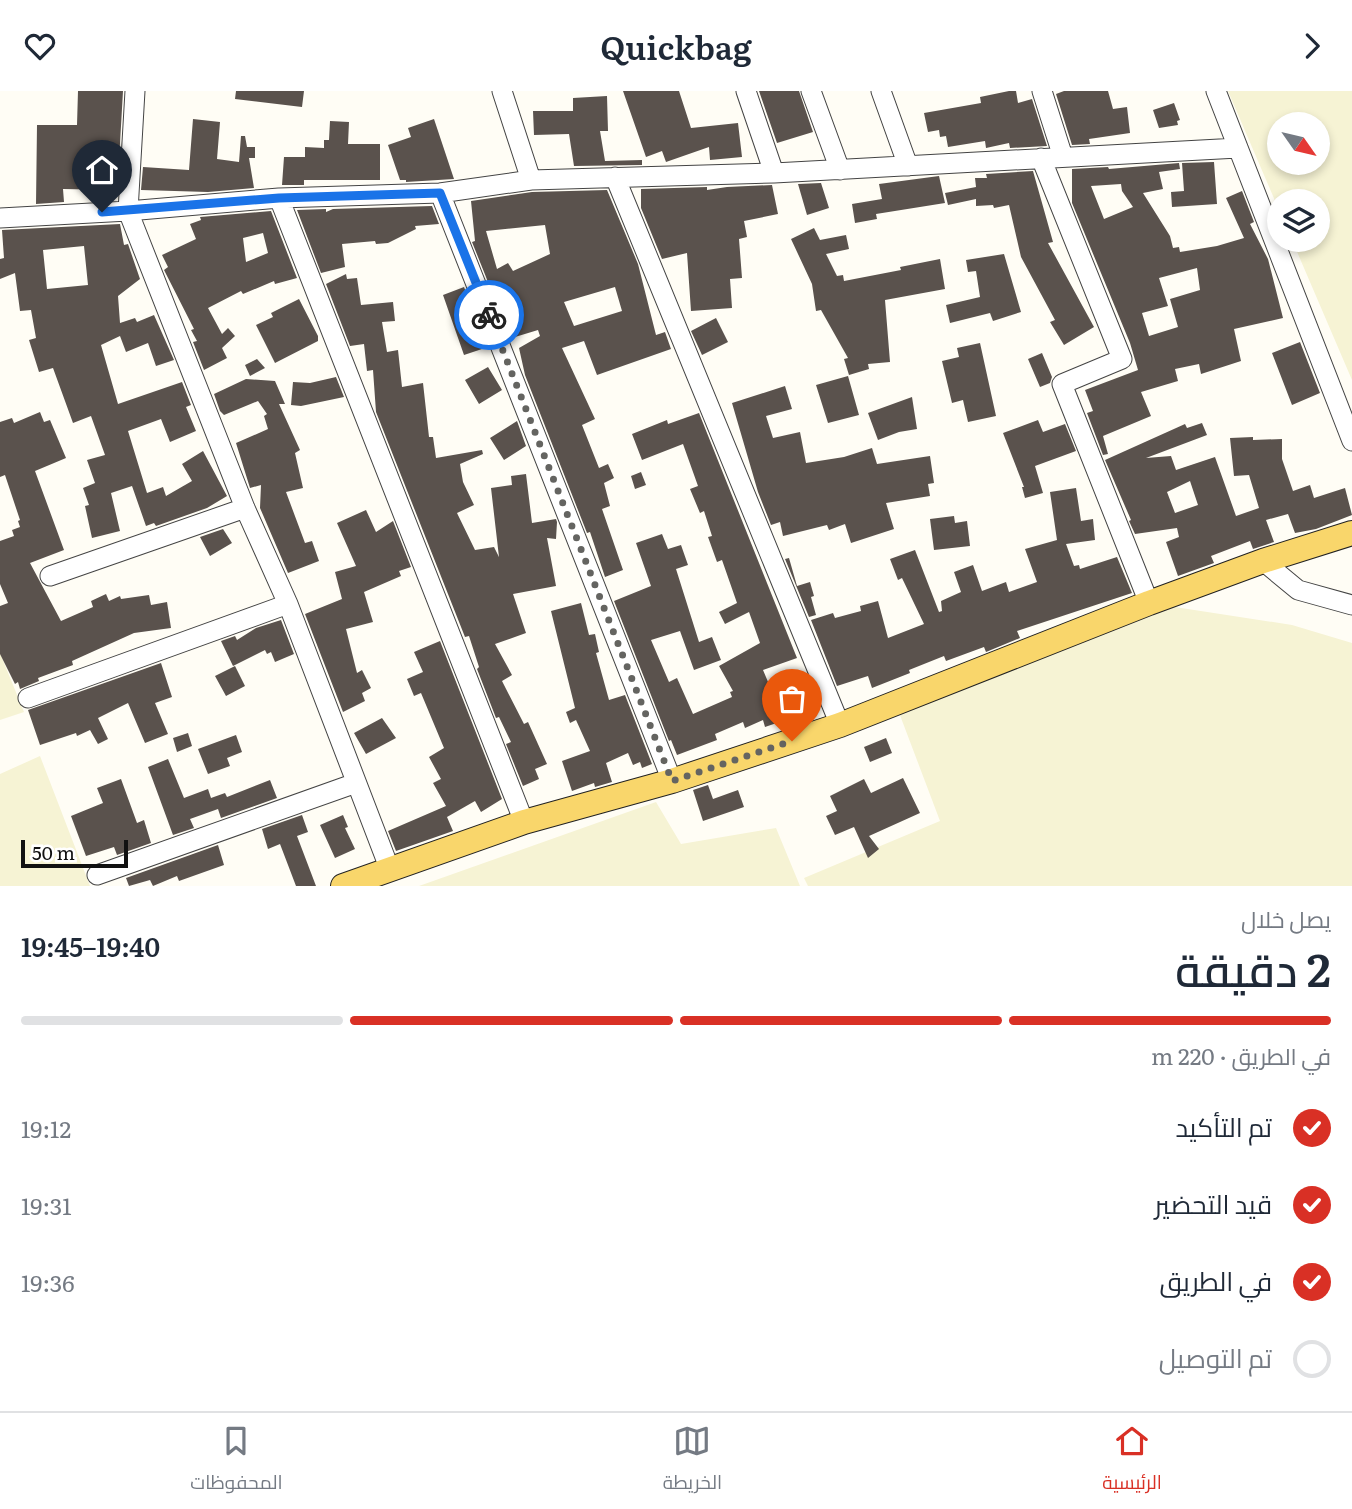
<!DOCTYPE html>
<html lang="ar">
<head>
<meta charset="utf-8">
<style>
	:root { --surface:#fff; --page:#f6f6f7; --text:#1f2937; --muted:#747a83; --line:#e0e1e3; --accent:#d93025 }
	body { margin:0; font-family:Literata,Cairo,serif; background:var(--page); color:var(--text); direction:rtl; height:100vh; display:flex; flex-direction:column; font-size:26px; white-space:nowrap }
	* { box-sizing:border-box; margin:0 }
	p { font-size:23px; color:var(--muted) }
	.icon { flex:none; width:38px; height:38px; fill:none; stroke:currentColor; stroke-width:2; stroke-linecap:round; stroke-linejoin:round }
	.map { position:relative; height:795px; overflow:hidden; direction:ltr }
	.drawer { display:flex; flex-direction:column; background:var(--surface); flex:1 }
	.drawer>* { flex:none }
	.needle { width:46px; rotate:124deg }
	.tools { position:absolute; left:1267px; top:21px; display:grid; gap:14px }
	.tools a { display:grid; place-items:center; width:63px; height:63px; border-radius:50%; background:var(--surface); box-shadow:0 4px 10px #0003; font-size:35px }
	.scale { position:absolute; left:21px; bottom:18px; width:107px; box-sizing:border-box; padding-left:7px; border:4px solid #111; border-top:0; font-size:19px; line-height:24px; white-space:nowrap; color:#111; -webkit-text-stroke:5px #fff; paint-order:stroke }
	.pin { position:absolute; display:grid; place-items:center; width:60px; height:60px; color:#fff; margin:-72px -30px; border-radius:50% 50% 50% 0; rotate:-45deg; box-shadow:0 0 7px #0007 }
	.pin .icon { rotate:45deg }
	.courier { position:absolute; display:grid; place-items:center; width:70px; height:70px; margin:-35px; border:5px solid #1a73e8; border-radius:50%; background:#fff; color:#222; box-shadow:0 2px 9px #0007 }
	.overview em { font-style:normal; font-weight:600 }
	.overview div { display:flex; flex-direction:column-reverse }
	.overview { display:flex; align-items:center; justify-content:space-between; height:119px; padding:0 21px }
	h1 { font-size:46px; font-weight:600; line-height:52px }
	.bar { display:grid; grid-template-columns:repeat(4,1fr); gap:10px 7px; align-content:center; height:84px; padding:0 21px }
	.bar i { height:9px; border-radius:5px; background:var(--line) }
	.bar .active { background:var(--accent) }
	.bar p { grid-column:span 4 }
	ol { padding:0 21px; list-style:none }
	li { display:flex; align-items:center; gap:21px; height:77px }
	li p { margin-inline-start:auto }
	li .icon { padding:7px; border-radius:50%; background:var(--accent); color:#fff; stroke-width:4 }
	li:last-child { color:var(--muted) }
	li i { width:38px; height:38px; border:4px solid var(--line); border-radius:50% }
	header { display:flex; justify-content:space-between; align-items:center; height:91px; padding:0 21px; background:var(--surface); font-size:32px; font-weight:600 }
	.dock { display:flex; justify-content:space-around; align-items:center; height:98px; border-top:2px solid var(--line); background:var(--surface); font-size:19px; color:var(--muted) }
	.dock a { display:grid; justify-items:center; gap:4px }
	.dock .active { color:var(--accent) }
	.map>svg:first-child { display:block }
	.farmland { fill:#f6f3d4; fill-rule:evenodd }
	.building { fill:#5a524d; fill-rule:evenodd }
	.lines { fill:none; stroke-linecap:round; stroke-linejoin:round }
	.minor-casing { stroke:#444; stroke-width:21 }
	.major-casing { stroke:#222; stroke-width:26 }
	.minor { stroke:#fff; stroke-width:19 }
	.major { stroke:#f9d66b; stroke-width:24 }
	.done { stroke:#646461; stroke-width:7; stroke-dasharray:0 12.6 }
	.route { stroke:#1a73e8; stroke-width:9 }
</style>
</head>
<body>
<header><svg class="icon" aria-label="forward" viewBox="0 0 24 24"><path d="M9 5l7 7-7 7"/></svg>Quickbag<svg class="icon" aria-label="heart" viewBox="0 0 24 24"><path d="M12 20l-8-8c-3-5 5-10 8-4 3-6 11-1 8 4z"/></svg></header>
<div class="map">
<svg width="1352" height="795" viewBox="0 0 1352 795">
	<rect width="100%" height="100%" fill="#fffdf5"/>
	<path class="farmland" d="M 1228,0 L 1352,0 L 1352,289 L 1292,149 L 1318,149 L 1318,110 L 1279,110 L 1279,119 ZM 1318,33 L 1318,72 L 1279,72 L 1279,33 Z
		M 1149,512 L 1292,534 L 1352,552 L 1352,795 L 808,795 L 804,787 L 940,730 L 895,611 Z
		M 0,562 L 24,621 L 0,629 Z
		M 40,665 L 90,795 L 0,795 L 0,683 Z
		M 656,711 L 681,753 L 776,737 L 800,795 L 419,795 Z"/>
	<path class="building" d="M 78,0 L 123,0 L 118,87 L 115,87 L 115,99 L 63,98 L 64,111 L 36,113 L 37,34 L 77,34 Z
		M 236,0 L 304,0 L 302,16 L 235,8 Z
		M 623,0 L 679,0 L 691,37 L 738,32 L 742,66 L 710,69 L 709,56 L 666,71 L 662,60 L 646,66 Z
		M 759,0 L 799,0 L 813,41 L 777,52 Z
		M 1009,0 L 1016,0 L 1018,12 L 1032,8 L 1047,55 L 1010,57 L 1009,52 L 986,57 L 985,50 L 948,56 L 946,45 L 940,46 L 939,39 L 928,41 L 924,22 L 981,12 L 980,6 Z
		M 1064,0 L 1108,0 L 1113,18 L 1127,16 L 1130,42 L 1089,48 L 1090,53 L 1072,54 L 1056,3 Z
		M 607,5 L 608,40 L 600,40 L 605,70 L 642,69 L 642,74 L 574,75 L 569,43 L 534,44 L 533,20 L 573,20 L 573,7 Z
		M 1174,12 L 1180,29 L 1177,30 L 1178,34 L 1159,37 L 1153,19 Z
		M 193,28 L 220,31 L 217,68 L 239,71 L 241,45 L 245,45 L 247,56 L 255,56 L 255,67 L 249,67 L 254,97 L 208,101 L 141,99 L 143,76 L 189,79 Z
		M 434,28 L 454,88 L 406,91 L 406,89 L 400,89 L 388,54 L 411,46 L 408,37 Z
		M 330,30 L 349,31 L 348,53 L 380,53 L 380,89 L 304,89 L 304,94 L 282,94 L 284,66 L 305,66 L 305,56 L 324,57 L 324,49 L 329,49 Z
		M 1214,71 L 1217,113 L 1172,116 L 1171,101 L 1184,100 L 1182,72 Z
		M 1179,72 L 1180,78 L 1159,81 L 1163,98 L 1143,102 L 1170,145 L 1173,157 L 1179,156 L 1180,161 L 1217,155 L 1244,147 L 1226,107 L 1242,100 L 1254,131 L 1250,133 L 1268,168 L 1283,227 L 1234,238 L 1241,270 L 1201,283 L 1199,273 L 1175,278 L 1178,290 L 1141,301 L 1151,325 L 1103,345 L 1108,363 L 1103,364 L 1087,322 L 1093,320 L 1085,299 L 1138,279 L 1130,252 L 1072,112 L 1072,78 L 1108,76 L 1109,78 ZM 1121,93 L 1122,100 L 1133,116 L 1104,128 L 1091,95 ZM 1197,177 L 1200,199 L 1170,208 L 1178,236 L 1149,245 L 1142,222 L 1168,215 L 1159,187 Z
		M 1033,80 L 1053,151 L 1048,152 L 1094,236 L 1064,254 L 1050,231 L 1055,229 L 1021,166 L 1009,114 L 994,117 L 993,114 L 976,115 L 976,108 L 948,114 L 945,102 L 976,96 L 975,87 L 987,87 L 986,83 Z
		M 939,85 L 945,112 L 876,123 L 877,128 L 855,132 L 852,113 L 882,108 L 879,93 Z
		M 821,92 L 829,117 L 807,124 L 798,93 Z
		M 772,94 L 778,123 L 744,130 L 747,146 L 739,148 L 742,187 L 730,188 L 732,217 L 691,220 L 687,162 L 662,168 L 641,117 L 641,98 L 707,96 L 707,99 L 727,96 Z
		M 607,99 L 638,173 L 656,244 L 665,241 L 671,258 L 597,284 L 584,250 L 562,257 L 595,328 L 582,334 L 599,377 L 608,373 L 614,387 L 604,392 L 610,415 L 602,418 L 623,479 L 605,486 L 590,441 L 587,442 L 525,284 L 519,257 L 540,245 L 538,239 L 515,246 L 515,244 L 510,246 L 472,151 L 475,150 L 471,110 L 532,101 ZM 545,134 L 550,163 L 513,180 L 508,172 L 497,178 L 486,140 ZM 615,196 L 622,220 L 574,235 L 564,211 Z
		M 432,115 L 439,133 L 415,135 L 416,138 L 388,152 L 376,153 L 375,150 L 342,153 L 345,176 L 321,182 L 297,119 L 326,118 L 326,121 L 333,118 Z
		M 271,120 L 297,187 L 275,193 L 274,190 L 243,203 L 241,200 L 208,217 L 222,243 L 228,237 L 235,245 L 222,257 L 227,267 L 204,279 L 193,251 L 197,250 L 191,239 L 194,238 L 164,179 L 168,176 L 162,164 L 196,148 L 190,133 L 201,129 L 200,126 ZM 263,142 L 268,162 L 246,171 L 243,147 Z
		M 120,133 L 124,154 L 128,153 L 140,188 L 118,205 L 120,232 L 135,227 L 137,231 L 154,224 L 174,269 L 156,275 L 148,252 L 126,261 L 120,245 L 101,254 L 118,313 L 182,291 L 191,314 L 186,316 L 196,340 L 170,351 L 161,328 L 128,340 L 147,402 L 163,396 L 166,405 L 192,390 L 182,373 L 203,360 L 227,405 L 207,417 L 156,435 L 154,432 L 146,435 L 132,395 L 111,402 L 120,440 L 92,447 L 85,415 L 89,414 L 83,397 L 95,392 L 87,369 L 105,364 L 91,325 L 73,332 L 53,277 L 39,281 L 29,249 L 36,247 L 31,219 L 20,220 L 15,182 L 0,188 L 0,168 L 4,167 L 2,139 ZM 84,155 L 88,194 L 47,198 L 43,159 Z
		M 814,137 L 820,149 L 846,144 L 849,158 L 826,163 L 837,185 L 843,184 L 844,190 L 901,179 L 900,176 L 940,168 L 945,198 L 885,209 L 890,271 L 868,273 L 869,278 L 849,284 L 844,268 L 848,267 L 821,219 L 816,220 L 812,193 L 791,148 Z
		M 1004,163 L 1021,221 L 993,230 L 990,222 L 950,232 L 946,214 L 980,206 L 976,180 L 968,181 L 966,169 Z
		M 346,183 L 347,188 L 357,187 L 361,214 L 393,211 L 395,230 L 382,231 L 387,261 L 398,259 L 402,296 L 423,292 L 429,346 L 433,346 L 436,367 L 482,359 L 483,363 L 460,373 L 463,391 L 474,414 L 457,422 L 475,459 L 494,456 L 499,466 L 491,397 L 512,394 L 511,385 L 526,383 L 532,432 L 556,428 L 557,431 L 556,448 L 547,447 L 556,495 L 513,503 L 526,542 L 495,553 L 512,584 L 502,590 L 524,633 L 528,631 L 547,673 L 535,678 L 539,688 L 523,695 L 506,653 L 511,651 L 499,626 L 496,627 L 477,578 L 479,576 L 469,545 L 465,546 L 376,321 L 373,279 L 367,280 L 364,253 L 350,255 L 326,193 Z
		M 464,196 L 488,256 L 464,264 L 443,204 Z
		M 299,208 L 318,245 L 318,250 L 275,272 L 256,234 L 273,226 L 271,222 Z
		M 716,227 L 728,251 L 702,264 L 691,240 Z
		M 1300,251 L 1320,302 L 1292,314 L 1272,262 Z
		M 980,252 L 996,325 L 968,331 L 963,309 L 952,312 L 942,270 L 959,266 L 957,257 Z
		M 1042,262 L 1052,286 L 1050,292 L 1040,296 L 1028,268 Z
		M 257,268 L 265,277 L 250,285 L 245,274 Z
		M 488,276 L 502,299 L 479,313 L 465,289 Z
		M 848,285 L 859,324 L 828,332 L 816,294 Z
		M 336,286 L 344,306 L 301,315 L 291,314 L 293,291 L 310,292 Z
		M 246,288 L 275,290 L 285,313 L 279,313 L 300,359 L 295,362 L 303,397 L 286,401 L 305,452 L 312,450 L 319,470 L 288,482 L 260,417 L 261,394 L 250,397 L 236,352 L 268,338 L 264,325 L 267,323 L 258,310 L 224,324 L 220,320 L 214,303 Z
		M 785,295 L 792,318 L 766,325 L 773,347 L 800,341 L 806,372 L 844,366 L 872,357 L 877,373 L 930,365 L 934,392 L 928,393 L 930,405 L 886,412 L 894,438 L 851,452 L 845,433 L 829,439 L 827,434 L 783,445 L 780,431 L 771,434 L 758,401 L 732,312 Z
		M 912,306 L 917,338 L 899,341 L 878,349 L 868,322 Z
		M 40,321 L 44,331 L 50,329 L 66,367 L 35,380 L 64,459 L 30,472 L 61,530 L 93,516 L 91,510 L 106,503 L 109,510 L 120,505 L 121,508 L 149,504 L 151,514 L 167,511 L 171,537 L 134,542 L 72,570 L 73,574 L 38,587 L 39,590 L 20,598 L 18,591 L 15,593 L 0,563 L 0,515 L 8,512 L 0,493 L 0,450 L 14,445 L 12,439 L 20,436 L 18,430 L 20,429 L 5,384 L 0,386 L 0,331 L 12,327 L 14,332 Z
		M 699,322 L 797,567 L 763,579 L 774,605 L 810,592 L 820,617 L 765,636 L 763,629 L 745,637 L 743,631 L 715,643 L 717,649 L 677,664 L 671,649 L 669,650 L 614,510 L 651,495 L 636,452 L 662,443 L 668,458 L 681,454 L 688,474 L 676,478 L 699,551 L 712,546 L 721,569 L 694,579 L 680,540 L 651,549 L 669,591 L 677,587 L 693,623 L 732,606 L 730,601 L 733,600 L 719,575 L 760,552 L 749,521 L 725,533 L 719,521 L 737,512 L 722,469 L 717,471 L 708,446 L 712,445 L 704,420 L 700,422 L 690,398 L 698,395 L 683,353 L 642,369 L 632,343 L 667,329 L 668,333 Z
		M 1038,329 L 1043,341 L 1065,333 L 1076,360 L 1035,375 L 1043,402 L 1025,407 L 1022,396 L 1024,396 L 1003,342 Z
		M 517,330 L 526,355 L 504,369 L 490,347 Z
		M 1202,332 L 1207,344 L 1146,367 L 1171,365 L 1176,379 L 1215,366 L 1236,425 L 1259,417 L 1249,384 L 1234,385 L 1230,347 L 1253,346 L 1253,349 L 1282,348 L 1282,368 L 1293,400 L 1310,394 L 1314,407 L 1345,397 L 1352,424 L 1316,438 L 1295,442 L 1288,423 L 1266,429 L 1274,451 L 1253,458 L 1250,450 L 1211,465 L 1214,472 L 1178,485 L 1166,451 L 1179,446 L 1177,437 L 1135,443 L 1129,430 L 1131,429 L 1105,369 L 1185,333 L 1187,337 ZM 1190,390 L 1198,414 L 1175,422 L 1167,401 Z
		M 641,381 L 646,394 L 635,398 L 631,385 Z
		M 1076,397 L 1081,430 L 1093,428 L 1095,449 L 1066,453 L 1074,475 L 1079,474 L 1080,478 L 1117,466 L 1132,502 L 1017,540 L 1020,547 L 986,561 L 984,556 L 946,570 L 944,565 L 909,579 L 910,582 L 872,597 L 868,585 L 837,595 L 811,529 L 833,522 L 835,527 L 861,520 L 860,515 L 878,510 L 888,547 L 924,533 L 902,487 L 898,489 L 890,468 L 915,459 L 939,521 L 942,520 L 941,510 L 961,501 L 954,481 L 973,474 L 982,500 L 1006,491 L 1009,501 L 1037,491 L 1025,458 L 1057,449 L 1050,401 Z
		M 366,419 L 376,441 L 393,430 L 411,476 L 399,480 L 401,485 L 364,501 L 373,531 L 346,538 L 357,582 L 362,579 L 371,597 L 362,602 L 365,610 L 343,621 L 305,523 L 342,508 L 335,481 L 356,475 L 337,432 Z
		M 954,425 L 955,432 L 967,430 L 970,455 L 934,459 L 930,428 Z
		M 223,438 L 232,452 L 210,465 L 200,446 Z
		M 789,467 L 797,495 L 810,491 L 814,505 L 811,506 L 816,524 L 809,526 L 785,468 Z
		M 581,512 L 589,544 L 595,543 L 599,561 L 596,562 L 609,609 L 625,604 L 652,673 L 642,677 L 640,671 L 633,674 L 628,662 L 606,672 L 612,691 L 595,696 L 594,692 L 572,700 L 562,670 L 590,660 L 576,629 L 570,632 L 566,621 L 575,617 L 551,520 Z
		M 281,529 L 294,563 L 275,571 L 271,561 L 267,563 L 265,559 L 233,575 L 221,550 L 235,545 L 237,549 L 256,537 Z
		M 440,550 L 502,708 L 481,721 L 475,710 L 447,726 L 453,740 L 396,760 L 388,740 L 446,715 L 433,692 L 441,688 L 429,666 L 444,657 L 421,602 L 414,605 L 407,588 L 423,581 L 414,561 Z
		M 161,572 L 172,606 L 155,612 L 168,643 L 145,652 L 128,612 L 98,627 L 108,648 L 98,653 L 90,639 L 77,645 L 76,642 L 40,654 L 28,619 Z
		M 235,575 L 245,595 L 226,605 L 215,585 Z
		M 382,627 L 396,647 L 366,663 L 354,642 Z
		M 188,642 L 192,655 L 177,661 L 173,647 Z
		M 236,644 L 242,661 L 227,667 L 230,675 L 208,683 L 198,658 Z
		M 886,647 L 892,662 L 870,671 L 864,656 Z
		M 168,668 L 184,707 L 208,698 L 211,707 L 225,702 L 227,706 L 270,689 L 277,707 L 221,727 L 218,718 L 190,728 L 194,737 L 173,744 L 148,676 Z
		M 903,687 L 920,722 L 869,745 L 879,758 L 868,767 L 854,736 L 835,744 L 826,725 L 837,720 L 830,705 L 864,688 L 871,702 Z
		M 121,688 L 137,732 L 144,729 L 151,752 L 117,764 L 114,756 L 86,765 L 71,725 L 103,712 L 97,697 Z
		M 708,694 L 713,708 L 738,699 L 744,716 L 703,730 L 693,699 Z
		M 302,724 L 308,741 L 297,745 L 316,795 L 296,795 L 280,753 L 268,758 L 262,738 Z
		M 343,724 L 348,736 L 345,737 L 355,758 L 335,767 L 320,734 Z
		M 218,754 L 224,774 L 179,790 L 177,785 L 153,795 L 150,789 L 129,795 L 126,787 Z"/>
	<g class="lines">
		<defs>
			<path id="minor" d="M 135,0 L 128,120 L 245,417 L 288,513 L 390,779
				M 502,0 L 531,89
				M 746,0 L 774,82
				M 811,0 L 840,79
				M 881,0 L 908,75
				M 1042,0 L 1063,66
				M 1216,0 L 1352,350
				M 1041,67 L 1122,268 L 1062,293 L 1149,512
				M 615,86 L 840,634
				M 440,102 L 672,690
				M 279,107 L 524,731
				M 0,127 L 128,120 L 279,107 L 440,102 L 531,89 L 774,82 L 1238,57
				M 1263,470 L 1298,499 L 1352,514
				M 50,485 L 245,417
				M 28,607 L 288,513
				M 97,784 L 356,692"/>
			<path id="major" d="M 343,795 L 524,731 L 672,690 L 840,634 L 1149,512 L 1263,470 L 1352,442"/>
		</defs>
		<use href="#minor" class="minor-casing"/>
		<use href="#major" class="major-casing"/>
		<use href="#minor" class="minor"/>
		<use href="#major" class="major"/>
	</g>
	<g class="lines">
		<path class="done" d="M 489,224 L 672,690 L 792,650"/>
		<path class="route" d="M 102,121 L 279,107 L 440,102 L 489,224"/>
	</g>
</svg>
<div class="tools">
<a><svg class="needle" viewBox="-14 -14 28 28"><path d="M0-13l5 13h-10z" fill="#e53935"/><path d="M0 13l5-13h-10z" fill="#747a83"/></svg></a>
<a><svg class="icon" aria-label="layers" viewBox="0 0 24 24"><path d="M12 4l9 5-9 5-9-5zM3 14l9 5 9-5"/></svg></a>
</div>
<div class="scale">50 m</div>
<div class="pin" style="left:792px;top:650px;background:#ea580c"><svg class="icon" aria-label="bag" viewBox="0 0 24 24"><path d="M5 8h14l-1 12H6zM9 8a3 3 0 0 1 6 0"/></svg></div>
<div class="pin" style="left:102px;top:121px;background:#1f2937"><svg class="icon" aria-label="home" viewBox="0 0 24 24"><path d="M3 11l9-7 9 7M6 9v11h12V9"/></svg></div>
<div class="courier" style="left:489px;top:224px"><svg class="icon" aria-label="bike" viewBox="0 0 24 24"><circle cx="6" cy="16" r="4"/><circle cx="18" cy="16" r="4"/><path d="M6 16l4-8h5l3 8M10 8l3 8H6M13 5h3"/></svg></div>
</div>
<section class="drawer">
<div class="overview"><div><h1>2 دقيقة</h1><p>يصل خلال</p></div><em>19:40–19:45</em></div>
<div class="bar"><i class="active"></i><i class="active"></i><i class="active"></i><i></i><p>في الطريق · 220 m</p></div>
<ol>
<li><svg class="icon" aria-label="check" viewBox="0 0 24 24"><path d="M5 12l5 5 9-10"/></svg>تم التأكيد<p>19:12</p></li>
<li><svg class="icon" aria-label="check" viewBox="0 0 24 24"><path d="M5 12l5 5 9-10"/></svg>قيد التحضير<p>19:31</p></li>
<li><svg class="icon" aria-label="check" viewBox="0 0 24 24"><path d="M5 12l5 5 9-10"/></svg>في الطريق<p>19:36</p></li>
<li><i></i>تم التوصيل</li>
</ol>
</section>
<nav class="dock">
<a class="active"><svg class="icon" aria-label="home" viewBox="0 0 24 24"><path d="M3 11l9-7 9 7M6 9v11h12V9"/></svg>الرئيسية</a>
<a><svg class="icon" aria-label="map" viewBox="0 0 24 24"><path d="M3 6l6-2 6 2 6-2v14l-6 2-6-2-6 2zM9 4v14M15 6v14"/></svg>الخريطة</a>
<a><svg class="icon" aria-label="saved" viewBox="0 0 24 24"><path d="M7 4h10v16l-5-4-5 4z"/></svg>المحفوظات</a>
</nav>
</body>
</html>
